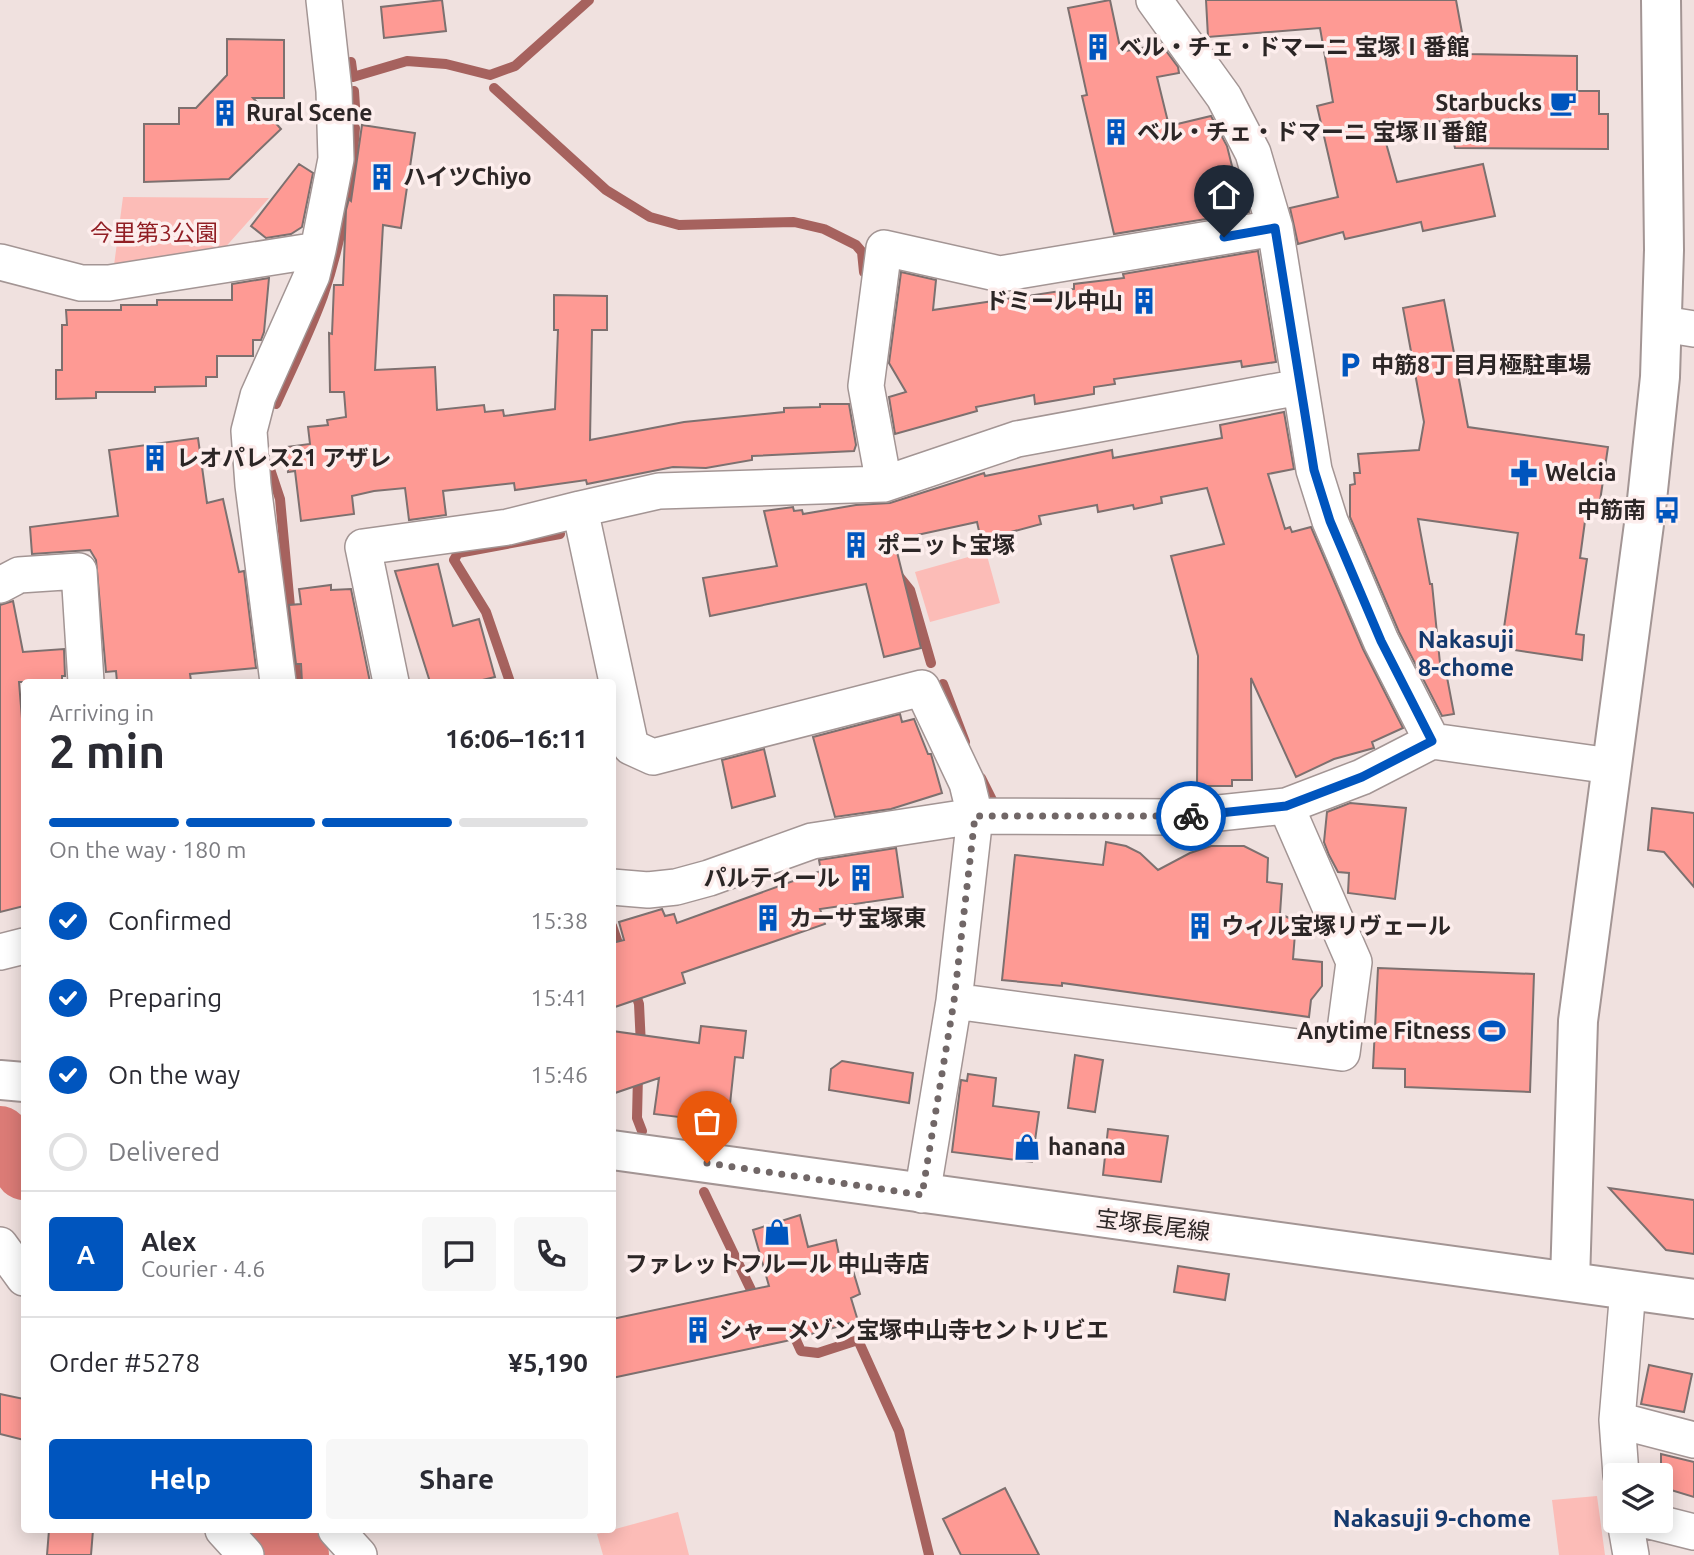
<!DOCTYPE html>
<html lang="en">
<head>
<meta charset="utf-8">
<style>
	:root { --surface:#fff; --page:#f7f7f7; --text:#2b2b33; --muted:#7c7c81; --line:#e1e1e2; --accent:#0055be }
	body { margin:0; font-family:Ubuntu,"Noto Sans JP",sans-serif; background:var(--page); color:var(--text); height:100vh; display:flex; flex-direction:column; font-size:26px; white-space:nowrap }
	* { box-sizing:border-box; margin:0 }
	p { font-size:23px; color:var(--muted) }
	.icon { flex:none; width:38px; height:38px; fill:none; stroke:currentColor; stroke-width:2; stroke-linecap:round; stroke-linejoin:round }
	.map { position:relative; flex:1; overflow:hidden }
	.panel { position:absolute; left:21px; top:679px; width:595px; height:854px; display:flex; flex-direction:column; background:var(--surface); border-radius:7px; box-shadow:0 4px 18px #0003 }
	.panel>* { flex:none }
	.tools { position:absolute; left:1603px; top:1463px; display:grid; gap:14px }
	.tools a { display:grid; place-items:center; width:70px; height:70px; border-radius:7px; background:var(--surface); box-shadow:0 4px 18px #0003; font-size:35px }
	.pin { position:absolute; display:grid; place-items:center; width:60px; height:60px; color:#fff; margin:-72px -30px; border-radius:50% 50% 50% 0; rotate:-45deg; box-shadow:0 0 7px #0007 }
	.pin .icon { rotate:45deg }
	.courier { position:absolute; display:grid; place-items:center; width:70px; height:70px; margin:-35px; border:5px solid #0055be; border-radius:50%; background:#fff; color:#222; box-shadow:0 2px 9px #0007 }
	.head em { font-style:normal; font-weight:700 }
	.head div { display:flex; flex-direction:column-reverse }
	.head { display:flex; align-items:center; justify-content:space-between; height:119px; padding:0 28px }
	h1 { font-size:46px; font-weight:700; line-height:52px }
	.bar { display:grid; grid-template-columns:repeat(4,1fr); gap:10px 7px; align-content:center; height:84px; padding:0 28px }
	.bar i { height:9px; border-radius:5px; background:var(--line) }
	.bar .active { background:var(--accent) }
	.bar p { grid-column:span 4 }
	.line { display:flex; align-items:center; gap:18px; padding:0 28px; border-top:2px solid var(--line) }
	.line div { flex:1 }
	.round { display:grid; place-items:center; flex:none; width:74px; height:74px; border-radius:7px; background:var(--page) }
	ol { padding:0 28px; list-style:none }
	li { display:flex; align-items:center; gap:21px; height:77px }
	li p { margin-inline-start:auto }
	li .icon { padding:7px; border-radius:50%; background:var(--accent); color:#fff; stroke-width:4 }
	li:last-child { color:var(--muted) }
	li i { width:38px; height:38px; border:4px solid var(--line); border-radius:50% }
	.cta { display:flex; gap:14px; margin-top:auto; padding:14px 28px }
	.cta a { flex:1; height:80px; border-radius:7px; background:var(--accent); color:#fff; font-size:28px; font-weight:700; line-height:80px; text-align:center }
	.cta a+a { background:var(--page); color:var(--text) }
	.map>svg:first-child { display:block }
	.green { fill:#fcbcb7 }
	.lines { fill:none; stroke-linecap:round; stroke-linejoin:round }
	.stream { stroke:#a6625e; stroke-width:10 }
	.river { stroke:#db7b76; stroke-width:58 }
	.building { fill:#fe9a94; stroke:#7d706f; stroke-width:2 }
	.street-casing { stroke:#a39594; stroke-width:38 }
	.secondary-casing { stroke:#a39594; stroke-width:42 }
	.street { stroke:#fff; stroke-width:35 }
	.secondary { stroke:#fff; stroke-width:38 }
	.done { stroke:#716767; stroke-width:7; stroke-dasharray:0 12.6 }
	.route { stroke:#0055be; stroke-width:9 }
	.labels { text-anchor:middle; stroke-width:7; stroke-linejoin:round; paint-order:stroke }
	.poi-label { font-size:23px; font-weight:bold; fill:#2c2626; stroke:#fdeeed; text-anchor:start }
	.park-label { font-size:23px; fill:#911e24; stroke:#fdeeed }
	.street-label { font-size:23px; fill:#2c2626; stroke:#fdeeed }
	.neighbourhood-label { font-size:24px; font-weight:bold; fill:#15396d; stroke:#fdeeed }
</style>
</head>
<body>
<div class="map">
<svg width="1694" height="1555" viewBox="0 0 1694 1555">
	<rect width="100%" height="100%" fill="#f0e1df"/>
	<path class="green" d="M 123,197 L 269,198 L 214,260 L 113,273 Z
		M 986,552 L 1000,603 L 930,622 L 915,572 Z
		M 1597,1496 L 1605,1555 L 1559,1555 L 1552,1500 Z
		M 678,1512 L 689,1555 L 603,1555 L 597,1534 Z"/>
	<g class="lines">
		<path class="stream" d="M 351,62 L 353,77 L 407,61 L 446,64 L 490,75 L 515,66 L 589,0
			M 494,88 L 606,190 L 650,217 L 679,225 L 794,222 L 824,229 L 856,245 L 862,252 L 864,272 L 870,273
			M 354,91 L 355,107
			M 276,404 C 292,368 310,332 323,296 C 342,241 351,184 355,128
			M 269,466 L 280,499 L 297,682
			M 898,575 L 910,590 L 931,663
			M 510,682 L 486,612 L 454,560 L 458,553 L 560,534
			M 943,684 L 965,742
			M 981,778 L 992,800
			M 612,926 L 621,952
			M 634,989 L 639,1004 L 641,1046
			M 638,1075 L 637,1118 L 642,1131
			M 704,1192 L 753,1294 L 758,1296
			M 791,1329 L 801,1351 L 818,1353 L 858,1340 L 899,1431 L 929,1555"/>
		<path class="river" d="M 0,1135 L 24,1171
			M 279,1530 L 300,1555"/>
	</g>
	<path class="building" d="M 442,0 L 446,31 L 384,38 L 381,7 Z
		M 1110,0 L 1121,52 L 1161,44 L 1178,67 L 1179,73 L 1157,77 L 1169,126 L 1211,116 L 1227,146 L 1234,174 L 1238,173 L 1249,212 L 1114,234 L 1082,96 L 1087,95 L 1068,8 Z
		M 1206,0 L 1456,0 L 1466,54 L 1577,56 L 1577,91 L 1599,91 L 1599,114 L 1608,114 L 1608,149 L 1455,148 L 1448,119 L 1384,136 L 1397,182 L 1483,164 L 1495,216 L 1423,231 L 1421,222 L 1345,239 L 1343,232 L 1298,244 L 1290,208 L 1338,197 L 1317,106 L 1333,102 L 1320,28 L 1208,37 Z
		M 227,39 L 284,40 L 284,98 L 253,98 L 281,129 L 229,179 L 144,182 L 144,124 L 179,124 L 179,108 L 196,108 L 227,75 Z
		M 362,125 L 415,133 L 401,228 L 383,225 L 375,370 L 435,367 L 437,410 L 484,405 L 485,412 L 503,410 L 504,416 L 555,409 L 558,330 L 554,330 L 554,295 L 607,296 L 607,330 L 592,330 L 590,440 L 684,422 L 784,412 L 784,408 L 820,407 L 820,404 L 849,404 L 856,445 L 854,451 L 752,456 L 752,460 L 706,468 L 673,467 L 587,484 L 586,480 L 515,490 L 514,483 L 443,491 L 446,515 L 409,520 L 405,488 L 374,491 L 352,496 L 354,514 L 301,521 L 295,471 L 288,472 L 286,447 L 310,444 L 308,427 L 328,425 L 327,420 L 346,417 L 344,392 L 330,392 L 329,333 L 332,334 L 334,285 L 343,285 L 346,210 L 349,199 L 351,201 Z
		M 299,164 L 313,173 L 302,227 L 291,234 L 266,238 L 251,226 Z
		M 1258,251 L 1276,362 L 1242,367 L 1241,361 L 1114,379 L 1115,384 L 1094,387 L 1094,394 L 1035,404 L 1034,395 L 976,407 L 977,411 L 895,434 L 889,397 L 906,392 L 889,363 L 901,272 L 936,280 L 933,310 L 1074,289 L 1074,284 L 1124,278 L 1123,274 Z
		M 269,278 L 264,332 L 261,340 L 253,340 L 253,356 L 217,356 L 217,377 L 206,377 L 206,386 L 155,387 L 155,392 L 96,392 L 96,398 L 56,399 L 56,370 L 62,370 L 62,325 L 67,325 L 66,310 L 121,310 L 121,305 L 157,305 L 157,300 L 232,300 L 232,284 Z
		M 1444,300 L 1468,427 L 1608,447 L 1600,501 L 1588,499 L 1580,558 L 1587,559 L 1576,634 L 1584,635 L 1582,660 L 1501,648 L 1518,533 L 1418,519 L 1430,584 L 1432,584 L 1441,673 L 1446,672 L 1454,714 L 1442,716 L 1399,632 L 1350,517 L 1350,485 L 1355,484 L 1354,473 L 1360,473 L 1358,454 L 1419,450 L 1424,422 L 1403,308 Z
		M 1284,412 L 1294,469 L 1268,474 L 1285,529 L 1290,527 L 1292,532 L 1311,527 L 1363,649 L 1403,728 L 1372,742 L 1374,748 L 1334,759 L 1296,777 L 1251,678 L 1252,780 L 1232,780 L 1232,786 L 1197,786 L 1198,656 L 1171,556 L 1224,544 L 1207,488 L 1161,497 L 1162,503 L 1134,509 L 1133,505 L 1098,512 L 1097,505 L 1039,516 L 1041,524 L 981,540 L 977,522 L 894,540 L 921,648 L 884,657 L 866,584 L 710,616 L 703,578 L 777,566 L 764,511 L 793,507 L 794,511 L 802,510 L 803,514 L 856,505 L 890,503 L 984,473 L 985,476 L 1112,450 L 1113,458 L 1222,438 L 1220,425 Z
		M 198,438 L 207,503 L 223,499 L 239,572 L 244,571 L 256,668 L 190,674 L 191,681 L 117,682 L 116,671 L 106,672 L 96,560 L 90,550 L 32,554 L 30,527 L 118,516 L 109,450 Z
		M 438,564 L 453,626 L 479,619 L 495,677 L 474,682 L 430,682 L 395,571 Z
		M 331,585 L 331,590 L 351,589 L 370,682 L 302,682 L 301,664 L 296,664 L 289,605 L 301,604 L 299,589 Z
		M 13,601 L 23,652 L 64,649 L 65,676 L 62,676 L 62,682 L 19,682 L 24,743 L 24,906 L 0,912 L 0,605 Z
		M 900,714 L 902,722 L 914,719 L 928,754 L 931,754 L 942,793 L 891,809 L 835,817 L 813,737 Z
		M 764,749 L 775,796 L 732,808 L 722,760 Z
		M 1350,803 L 1406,808 L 1395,899 L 1348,893 L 1349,873 L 1338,872 L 1329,855 L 1324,842 L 1327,812 Z
		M 1652,808 L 1694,813 L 1694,887 L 1664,852 L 1648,850 Z
		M 1106,842 L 1126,846 L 1140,853 L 1158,870 L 1190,853 L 1211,846 L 1244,846 L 1268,858 L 1267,882 L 1282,884 L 1280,914 L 1296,921 L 1293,959 L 1322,962 L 1322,986 L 1311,1000 L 1309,1017 L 1062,983 L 1062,986 L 1002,980 L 1015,855 L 1103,865 Z
		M 896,848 L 903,897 L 820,909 L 825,924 L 682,973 L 685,983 L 612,1008 L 612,943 L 624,940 L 619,922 L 662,909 L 665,916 L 674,914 L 677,923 L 821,871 L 819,860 Z
		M 1378,968 L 1534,974 L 1530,1092 L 1405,1087 L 1405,1069 L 1373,1068 Z
		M 701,1026 L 746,1031 L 743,1058 L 735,1057 L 728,1123 L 654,1114 L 659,1078 L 612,1094 L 612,1031 L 699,1043 Z
		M 1075,1055 L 1103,1060 L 1095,1112 L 1068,1108 Z
		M 842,1061 L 913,1073 L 909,1103 L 829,1090 L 831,1069 Z
		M 968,1074 L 996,1078 L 993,1106 L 1039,1112 L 1032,1162 L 952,1152 L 961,1080 L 967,1081 Z
		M 1108,1129 L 1168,1136 L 1161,1182 L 1103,1175 Z
		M 1609,1188 L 1694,1200 L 1694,1254 L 1666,1250 Z
		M 800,1215 L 808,1247 L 836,1240 L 839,1255 L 848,1254 L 860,1294 L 851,1298 L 858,1321 L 786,1341 L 612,1378 L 612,1319 L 769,1286 L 753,1230 Z
		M 1178,1266 L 1229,1274 L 1225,1300 L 1174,1292 Z
		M 1649,1365 L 1692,1374 L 1684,1412 L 1641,1404 Z
		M 0,1394 L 24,1399 L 24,1440 L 0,1434 Z
		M 1661,1454 L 1694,1462 L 1694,1497 L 1661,1487 Z
		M 1005,1488 L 1039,1555 L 961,1555 L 943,1519 Z
		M 49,1530 L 93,1530 L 91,1555 L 47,1555 Z"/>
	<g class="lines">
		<defs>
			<path id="street" d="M 1154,0 L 1224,97 L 1253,153 L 1275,228
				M 0,262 L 81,283 L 109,283 L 318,250 L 336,159 L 334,91 L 324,0
				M 1663,324 L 1694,329
				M 884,484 L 1017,439 L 1300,387
				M 0,585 L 19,575 L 79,571 L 86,682
				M 278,682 L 253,485 L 249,431 L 258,396 L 312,275 L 318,250
				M 391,682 L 363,547 L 508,527 L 580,509
				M 1432,741 L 1381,641 L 1330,521 L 1314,470 L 1275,228 L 1000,274 L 884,248 L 866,386 L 884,484 L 659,491 L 580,509 L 631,747 L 653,757 L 922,688 L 967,783 L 975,816 L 954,1001 L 1342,1053 L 1354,962 L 1286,806 L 1362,777 L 1432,741 L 1611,766
				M 612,887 L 648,890 L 676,887 L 709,878 L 812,841 L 975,816 L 1181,817 L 1286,806
				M 0,952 L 24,946
				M 922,1195 L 954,1001
				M 0,1245 L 24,1278
				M 1617,1420 L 1694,1440
				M 1621,1475 L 1617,1420 L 1628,1289
				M 1625,1521 L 1631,1555
				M 1650,1521 L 1694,1532
				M 223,1530 L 246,1555
				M 336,1530 L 359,1555"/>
			<path id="secondary" d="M 0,1080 L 24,1082
				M 612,1150 L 1694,1299
				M 1570,1281 L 1578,1021 L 1646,509 L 1660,377 L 1664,250 L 1661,0"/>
		</defs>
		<use href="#street" class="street-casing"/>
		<use href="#secondary" class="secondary-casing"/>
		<use href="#street" class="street"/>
		<use href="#secondary" class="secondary"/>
	</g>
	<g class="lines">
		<path class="done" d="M 707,1163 L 922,1195 L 954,1001 L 975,816 L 1191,816"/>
		<path class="route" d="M 1191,816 L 1286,806 L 1362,777 L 1432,741 L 1381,641 L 1330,521 L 1314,470 L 1275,228 L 1224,237"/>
	</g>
	<defs>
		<symbol id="building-bare" viewBox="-9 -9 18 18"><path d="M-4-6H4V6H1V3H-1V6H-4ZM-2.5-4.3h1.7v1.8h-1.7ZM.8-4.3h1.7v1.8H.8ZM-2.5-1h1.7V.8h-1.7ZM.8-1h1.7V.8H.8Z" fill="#0055be" stroke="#fdeeed" stroke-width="2.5" paint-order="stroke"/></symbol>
		<symbol id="cafe-bare" viewBox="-9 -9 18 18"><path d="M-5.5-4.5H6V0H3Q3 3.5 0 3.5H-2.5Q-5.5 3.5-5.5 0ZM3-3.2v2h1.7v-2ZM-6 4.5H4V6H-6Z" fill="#0055be" stroke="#fdeeed" stroke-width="2.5" paint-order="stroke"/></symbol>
		<symbol id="parking-bare" viewBox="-9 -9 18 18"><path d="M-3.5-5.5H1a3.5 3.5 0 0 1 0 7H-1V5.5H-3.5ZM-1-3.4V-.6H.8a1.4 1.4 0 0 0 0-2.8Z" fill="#0055be" stroke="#fdeeed" stroke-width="2.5" paint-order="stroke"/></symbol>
		<symbol id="pharmacy-bare" viewBox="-9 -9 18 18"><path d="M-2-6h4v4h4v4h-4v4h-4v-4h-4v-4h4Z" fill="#0055be" stroke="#fdeeed" stroke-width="2.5" paint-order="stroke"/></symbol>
		<symbol id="bus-bare" viewBox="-9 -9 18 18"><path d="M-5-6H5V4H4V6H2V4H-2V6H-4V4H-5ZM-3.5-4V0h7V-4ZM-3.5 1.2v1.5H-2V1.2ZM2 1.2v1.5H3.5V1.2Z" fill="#0055be" stroke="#fdeeed" stroke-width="2.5" paint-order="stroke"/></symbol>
		<symbol id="stadium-bare" viewBox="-9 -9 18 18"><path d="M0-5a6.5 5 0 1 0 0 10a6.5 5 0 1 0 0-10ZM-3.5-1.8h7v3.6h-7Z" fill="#0055be" stroke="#fdeeed" stroke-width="2.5" paint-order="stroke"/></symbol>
		<symbol id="shop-bare" viewBox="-9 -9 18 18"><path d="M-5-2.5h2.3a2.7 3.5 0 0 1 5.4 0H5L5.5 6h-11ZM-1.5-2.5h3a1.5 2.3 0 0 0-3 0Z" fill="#0055be" stroke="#fdeeed" stroke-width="2.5" paint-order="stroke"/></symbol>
	</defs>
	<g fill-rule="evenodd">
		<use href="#building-bare" x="1079" y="28" width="38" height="38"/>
		<use href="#cafe-bare" x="1544" y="84" width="38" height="38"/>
		<use href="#building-bare" x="206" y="94" width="38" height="38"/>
		<use href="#building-bare" x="1097" y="113" width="38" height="38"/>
		<use href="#building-bare" x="363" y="158" width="38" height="38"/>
		<use href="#building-bare" x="1125" y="282" width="38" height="38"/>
		<use href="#parking-bare" x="1331" y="346" width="38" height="38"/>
		<use href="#building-bare" x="136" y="439" width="38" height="38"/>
		<use href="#pharmacy-bare" x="1505" y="454" width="38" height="38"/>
		<use href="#bus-bare" x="1648" y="491" width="38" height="38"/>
		<use href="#building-bare" x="837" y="526" width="38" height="38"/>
		<use href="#building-bare" x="842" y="859" width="38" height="38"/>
		<use href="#building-bare" x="749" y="899" width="38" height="38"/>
		<use href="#building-bare" x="1181" y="907" width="38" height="38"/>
		<use href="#stadium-bare" x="1473" y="1012" width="38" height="38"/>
		<use href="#shop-bare" x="1008" y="1128" width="38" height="38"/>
		<use href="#shop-bare" x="758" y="1213" width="38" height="38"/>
		<use href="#building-bare" x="679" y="1311" width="38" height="38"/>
	</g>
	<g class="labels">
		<g class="poi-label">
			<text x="1119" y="55">ベル・チェ・ドマーニ 宝塚Ⅰ番館</text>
			<text x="1542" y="111" text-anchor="end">Starbucks</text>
			<text x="246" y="121">Rural Scene</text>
			<text x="1137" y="140">ベル・チェ・ドマーニ 宝塚Ⅱ番館</text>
			<text x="403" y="185">ハイツChiyo</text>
			<text x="1123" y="309" text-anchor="end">ドミール中山</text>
			<text x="1371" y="373">中筋8丁目月極駐車場</text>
			<text x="176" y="466">レオパレス21 アザレ</text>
			<text x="1545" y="481">Welcia</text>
			<text x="1646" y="518" text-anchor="end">中筋南</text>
			<text x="877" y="553">ポニット宝塚</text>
			<text x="840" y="886" text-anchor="end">パルティール</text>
			<text x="789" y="926">カーサ宝塚東</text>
			<text x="1221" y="934">ウィル宝塚リヴェール</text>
			<text x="1471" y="1039" text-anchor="end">Anytime Fitness</text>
			<text x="1048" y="1155">hanana</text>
			<text x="777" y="1272" text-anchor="middle">ファレットフルール 中山寺店</text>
			<text x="719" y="1338">シャーメゾン宝塚中山寺セントリビエ</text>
		</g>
		<g class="park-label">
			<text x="154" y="241">今里第3公園</text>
		</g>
		<g class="street-label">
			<text transform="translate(1153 1225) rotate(7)" y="8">宝塚長尾線</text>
		</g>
		<g class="neighbourhood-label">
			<text x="1466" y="648">Nakasuji<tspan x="1466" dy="28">8-chome</tspan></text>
			<text x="1432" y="1527">Nakasuji 9-chome</text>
		</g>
	</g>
</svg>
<div class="tools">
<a><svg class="icon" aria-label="layers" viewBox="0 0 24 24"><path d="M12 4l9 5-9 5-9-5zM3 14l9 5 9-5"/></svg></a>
</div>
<div class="pin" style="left:707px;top:1163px;background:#ea580c"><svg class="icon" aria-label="bag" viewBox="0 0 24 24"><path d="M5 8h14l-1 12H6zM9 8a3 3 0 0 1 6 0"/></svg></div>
<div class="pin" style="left:1224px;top:237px;background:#1f2937"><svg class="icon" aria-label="home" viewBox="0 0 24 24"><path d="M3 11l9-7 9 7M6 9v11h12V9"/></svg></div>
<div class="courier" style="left:1191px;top:816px"><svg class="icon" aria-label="bike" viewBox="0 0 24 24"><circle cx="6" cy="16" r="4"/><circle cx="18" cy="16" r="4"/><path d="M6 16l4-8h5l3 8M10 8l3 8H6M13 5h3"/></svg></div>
<section class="panel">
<div class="head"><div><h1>2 min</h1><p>Arriving in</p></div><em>16:06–16:11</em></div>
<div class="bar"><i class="active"></i><i class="active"></i><i class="active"></i><i></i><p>On the way · 180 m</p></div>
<ol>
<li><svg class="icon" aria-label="check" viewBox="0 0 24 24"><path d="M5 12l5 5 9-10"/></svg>Confirmed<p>15:38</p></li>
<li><svg class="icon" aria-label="check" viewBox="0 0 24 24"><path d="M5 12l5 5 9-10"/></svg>Preparing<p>15:41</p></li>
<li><svg class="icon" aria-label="check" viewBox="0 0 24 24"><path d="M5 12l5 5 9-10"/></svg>On the way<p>15:46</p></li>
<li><i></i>Delivered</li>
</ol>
<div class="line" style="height:126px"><b class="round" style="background:var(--accent);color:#fff">A</b><div><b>Alex</b><p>Courier · 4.6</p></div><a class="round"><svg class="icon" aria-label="chat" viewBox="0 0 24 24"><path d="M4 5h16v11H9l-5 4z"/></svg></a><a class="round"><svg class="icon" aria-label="phone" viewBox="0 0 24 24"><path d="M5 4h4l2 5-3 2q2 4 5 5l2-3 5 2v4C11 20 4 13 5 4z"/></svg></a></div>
<div class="line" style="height:91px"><div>Order #5278</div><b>¥5,190</b></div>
<div class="cta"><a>Help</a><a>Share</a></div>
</section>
</div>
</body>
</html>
